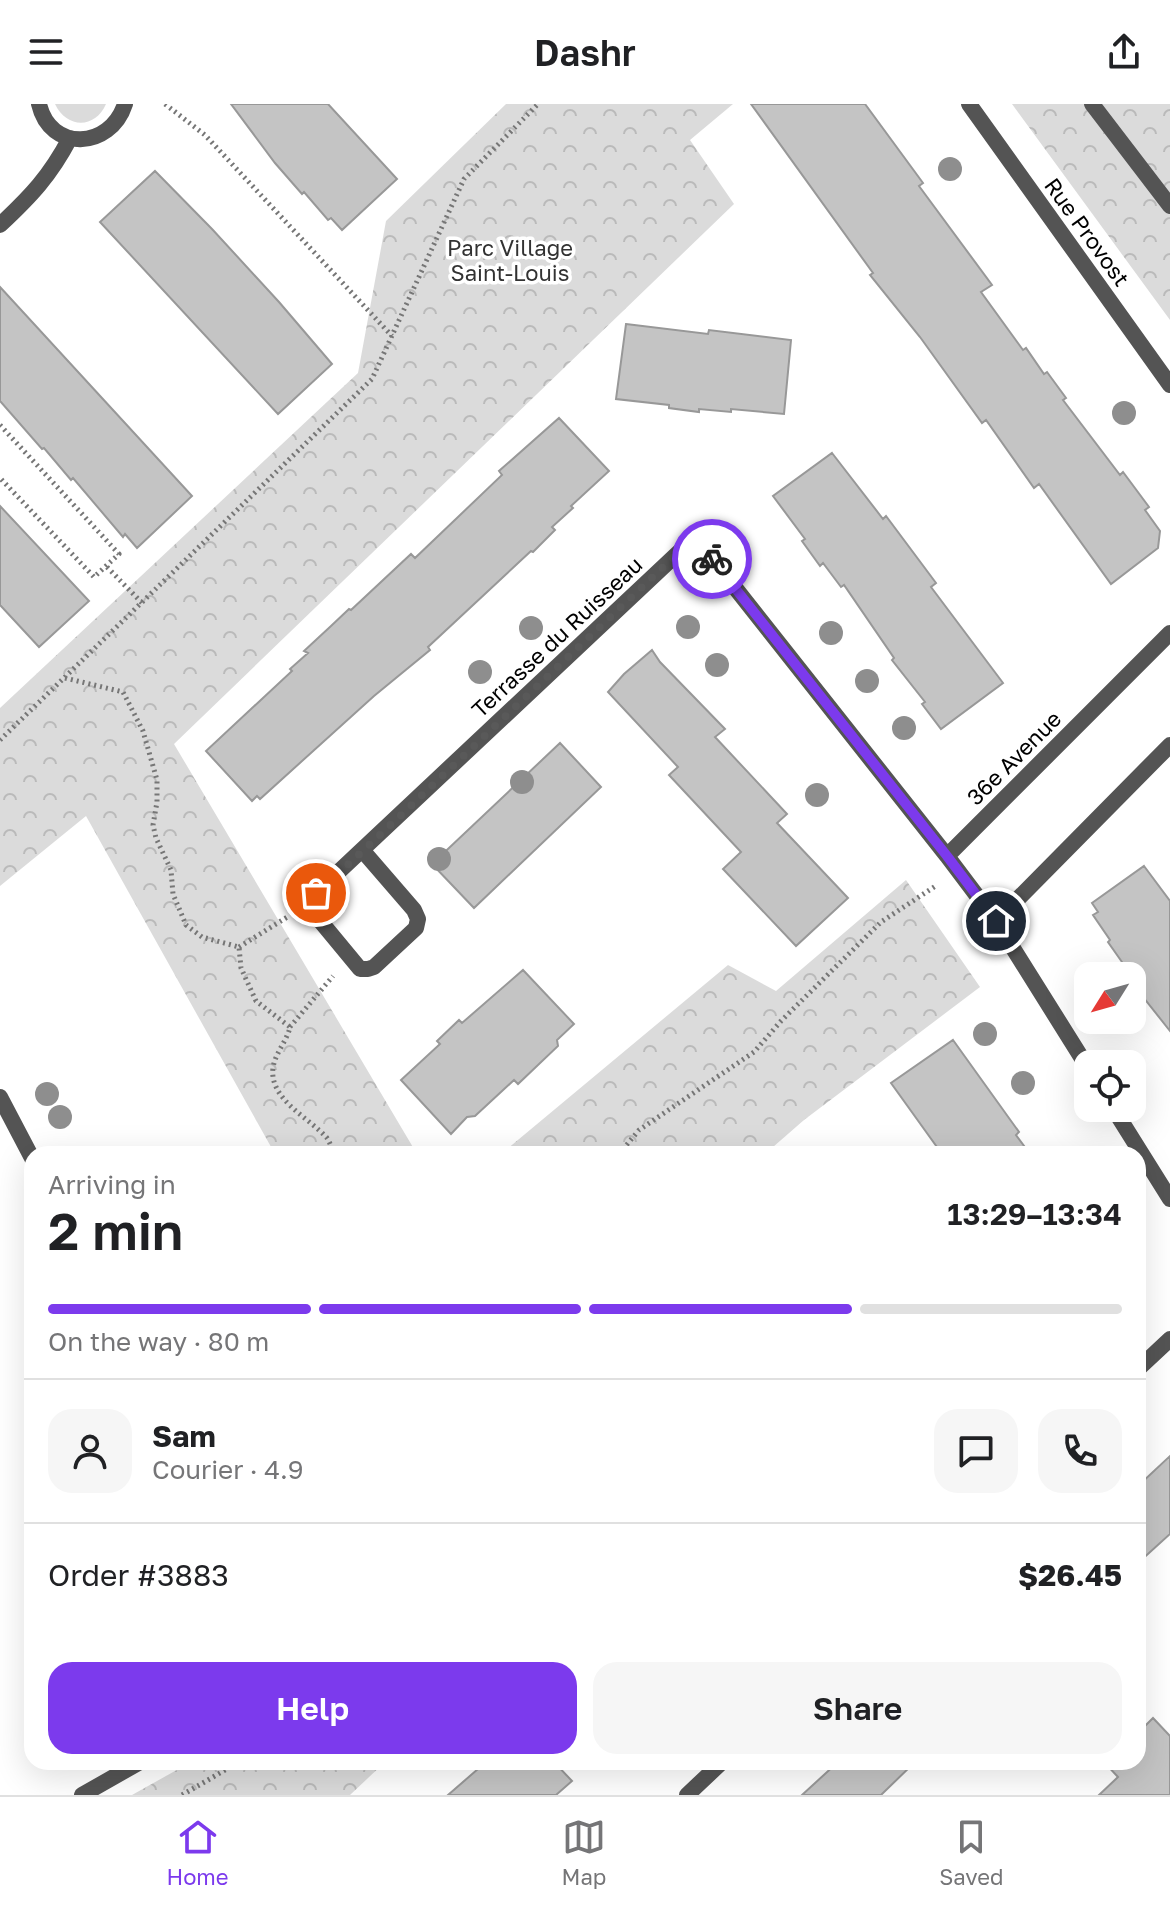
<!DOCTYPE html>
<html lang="en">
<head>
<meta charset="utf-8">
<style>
	:root { --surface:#fff; --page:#f6f6f6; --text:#202124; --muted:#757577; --line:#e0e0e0; --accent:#7c3aed }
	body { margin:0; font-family:"Golos Text",sans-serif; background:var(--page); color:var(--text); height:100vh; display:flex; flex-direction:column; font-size:30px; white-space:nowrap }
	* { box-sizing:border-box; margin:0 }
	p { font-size:26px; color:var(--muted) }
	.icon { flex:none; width:44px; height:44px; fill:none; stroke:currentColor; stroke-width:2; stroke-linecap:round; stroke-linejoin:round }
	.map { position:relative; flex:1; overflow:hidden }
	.panel { position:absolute; left:24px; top:1042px; width:1122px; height:624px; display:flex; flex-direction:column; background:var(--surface); border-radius:24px; box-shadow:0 8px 32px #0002 }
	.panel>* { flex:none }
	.needle { width:52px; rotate:233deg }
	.fabs { position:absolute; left:1074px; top:858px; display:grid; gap:16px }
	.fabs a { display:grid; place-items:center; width:72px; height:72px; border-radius:16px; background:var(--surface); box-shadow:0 8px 32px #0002; font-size:40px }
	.pin { position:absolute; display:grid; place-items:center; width:68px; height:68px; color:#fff; margin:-34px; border:4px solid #fff; border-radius:50%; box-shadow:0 2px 8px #0007 }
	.courier { position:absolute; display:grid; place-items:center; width:80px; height:80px; margin:-40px; border:6px solid #7c3aed; border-radius:50%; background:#fff; color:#222; box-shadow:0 2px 10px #0007 }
	.summary em { font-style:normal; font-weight:600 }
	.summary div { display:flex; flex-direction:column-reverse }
	.summary { display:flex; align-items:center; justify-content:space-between; height:136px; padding:0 24px }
	h1 { font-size:52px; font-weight:600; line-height:60px }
	.bar { display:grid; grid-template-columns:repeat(4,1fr); gap:12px 8px; align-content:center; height:96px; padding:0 24px }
	.bar i { height:10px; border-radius:6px; background:var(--line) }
	.bar .current { background:var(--accent) }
	.bar p { grid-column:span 4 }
	.line { display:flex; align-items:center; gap:20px; padding:0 24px; border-top:2px solid var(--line) }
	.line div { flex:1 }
	.round { display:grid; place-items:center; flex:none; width:84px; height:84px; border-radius:24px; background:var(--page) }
	.cta { display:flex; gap:16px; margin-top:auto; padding:16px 24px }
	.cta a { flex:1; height:92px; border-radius:24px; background:var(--accent); color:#fff; font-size:32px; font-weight:600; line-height:92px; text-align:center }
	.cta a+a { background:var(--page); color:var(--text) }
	header { display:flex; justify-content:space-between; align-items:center; height:104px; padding:0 24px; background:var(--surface); font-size:36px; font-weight:600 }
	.menu { display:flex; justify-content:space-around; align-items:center; height:112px; border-top:2px solid var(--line); background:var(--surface); font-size:22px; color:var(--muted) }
	.menu a { display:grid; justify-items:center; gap:4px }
	.menu .current { color:var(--accent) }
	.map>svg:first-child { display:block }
	.grass { fill:#dbdbdb }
	.park { fill:url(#park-crowns) }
	.building { fill:#c4c4c4; stroke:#989898; stroke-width:2 }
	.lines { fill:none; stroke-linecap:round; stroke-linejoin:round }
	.path { stroke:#767676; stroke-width:5; stroke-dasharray:2 4; stroke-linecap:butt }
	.service { stroke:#545454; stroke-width:16 }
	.minor { stroke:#545454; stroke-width:16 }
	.tertiary { stroke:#545454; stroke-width:16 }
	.tree { fill:#8e8e8e }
	.done { stroke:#595959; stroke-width:8; stroke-dasharray:0 14.4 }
	.route { stroke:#7c3aed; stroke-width:10 }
	.labels { text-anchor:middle; stroke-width:7; stroke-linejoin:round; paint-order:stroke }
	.street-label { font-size:22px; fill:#000; stroke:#fff }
	.park-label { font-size:22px; fill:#323232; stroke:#fff }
</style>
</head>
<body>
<header><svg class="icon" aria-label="menu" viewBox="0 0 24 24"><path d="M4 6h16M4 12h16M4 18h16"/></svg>Dashr<svg class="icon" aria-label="share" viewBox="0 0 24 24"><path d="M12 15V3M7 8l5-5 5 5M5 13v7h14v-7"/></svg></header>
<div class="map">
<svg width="1170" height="1691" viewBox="0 0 1170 1691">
	<defs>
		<pattern id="park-crowns" width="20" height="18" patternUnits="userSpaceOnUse" patternTransform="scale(2)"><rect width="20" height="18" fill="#dbdbdb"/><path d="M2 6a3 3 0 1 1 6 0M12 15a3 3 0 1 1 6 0" fill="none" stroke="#bababa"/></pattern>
	</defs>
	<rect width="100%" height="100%" fill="#fff"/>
	<path class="grass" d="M 55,0 L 106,0 C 95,25 67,25 55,0 Z"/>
	<path class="park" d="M 506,0 L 733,0 L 690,36 L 734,100 L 174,640 L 417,1050 L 275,1050 L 86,712 L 0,782 L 0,604 L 358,269 L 386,117 Z
		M 1012,0 L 1170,0 L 1170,216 Z
		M 906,776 L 980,883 L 804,1016 L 765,1050 L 501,1050 L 728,861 L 776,887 Z
		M 191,1658 L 385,1658 L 350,1691 L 132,1691 Z"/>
	<path class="building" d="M 231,0 L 328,0 L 397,75 L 342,126 L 331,114 L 328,116 L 304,88 L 302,90 L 275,59 Z
		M 751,0 L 865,0 L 923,79 L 919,82 L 992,181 L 981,188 L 1023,246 L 1026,244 L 1044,270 L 1047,268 L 1066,294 L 1063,296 L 1120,371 L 1123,368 L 1149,403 L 1145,406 L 1160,427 L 1158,444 L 1111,480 L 1039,380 L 1034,384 L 986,316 L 982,319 L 920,233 L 870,171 L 873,169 Z
		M 155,67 L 212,125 L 279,198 L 332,260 L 278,310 L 100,118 Z
		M 0,183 L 192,392 L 137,444 L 125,430 L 123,433 L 73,374 L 71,376 L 44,344 L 42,345 L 0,297 Z
		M 626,220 L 708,230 L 709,226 L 791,236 L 784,310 L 731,305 L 731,308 L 699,305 L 699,308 L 669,304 L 669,301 L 616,295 Z
		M 559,314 L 609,367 L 571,402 L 573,404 L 552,423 L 555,426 L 533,448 L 531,447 L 428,543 L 430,546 L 374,592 L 260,695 L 257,692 L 252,697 L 206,647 L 292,567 L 290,565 L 308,549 L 304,547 L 331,522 L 349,505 L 351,506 L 411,450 L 415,454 L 502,371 L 499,367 Z
		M 832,349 L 883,415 L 886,412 L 936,479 L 931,483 L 1003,579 L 941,625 L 922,600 L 925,598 L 892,556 L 894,554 L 844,481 L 841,483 L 823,459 L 820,462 L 802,437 L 805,435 L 773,392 Z
		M 0,402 L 89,497 L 39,543 L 0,501 Z
		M 652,546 L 660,558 L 725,625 L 715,633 L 787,710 L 777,719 L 848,794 L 796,842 L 723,765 L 741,748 L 669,671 L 678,663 L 608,588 L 624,570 Z
		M 560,639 L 601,683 L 474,804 L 432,760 Z
		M 1144,762 L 1170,797 L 1170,927 L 1132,879 L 1132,872 L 1129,872 L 1120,859 L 1122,858 L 1108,838 L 1110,836 L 1093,811 L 1098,808 L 1092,799 Z
		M 523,866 L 574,920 L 557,936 L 558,942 L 518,980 L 514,976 L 475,1012 L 467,1013 L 451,1030 L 401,976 L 440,940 L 437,937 L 459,916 L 462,919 Z
		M 953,936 L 1019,1028 L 1016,1031 L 1030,1050 L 942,1050 L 891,979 Z
		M 1170,1352 L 1170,1430 L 1138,1459 L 1138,1382 Z
		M 1153,1614 L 1170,1632 L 1170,1691 L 1099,1691 L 1118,1673 L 1104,1658 L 1138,1658 L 1138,1629 Z
		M 486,1658 L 554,1658 L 572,1677 L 556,1691 L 448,1691 Z
		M 838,1658 L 915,1658 L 881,1691 L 802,1691 Z"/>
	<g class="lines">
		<path class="path" d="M 165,0 L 205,31 L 392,232
			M 0,321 L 119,450 L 94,473 L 0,374
			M 107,463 L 142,499
			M 65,574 L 123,588 L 143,627 L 157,676 L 157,698 L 153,721 L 156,734 L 171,766 L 173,790 L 186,821 L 202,833 L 239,843 L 241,864 L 256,897 L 290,923 C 287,937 275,949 273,964 C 269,995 308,1013 326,1033 C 330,1037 331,1044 334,1050
			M 0,636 L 372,275 L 464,75 L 538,0
			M 239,843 L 289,812
			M 290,923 L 333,872
			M 619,1050 L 639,1026 L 754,948 L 781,917 L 881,818 L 937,781
			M 182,1691 L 239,1658"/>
		<path class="service" d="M 1092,0 L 1170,102"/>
		<path class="minor" d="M 39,0 C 50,48 110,46 125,0
			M 0,121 C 31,92 50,72 70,34
			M 363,747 L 414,806 L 418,815 L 416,824 L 374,863 L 368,865 L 360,865 L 312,807 L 312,798 L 316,789 L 695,433 L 947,752 L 996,817 L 1088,964
			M 947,752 L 1170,529
			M 996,817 L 1170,641
			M 0,993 L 32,1054
			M 1113,1004 L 1170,1095
			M 1138,1265 L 1170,1235
			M 82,1691 L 140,1658
			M 687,1691 L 722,1658"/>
		<path class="tertiary" d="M 969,0 L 1170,281"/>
	</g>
	<g class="tree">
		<circle cx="950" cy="65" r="12"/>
		<circle cx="1124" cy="309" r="12"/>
		<circle cx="688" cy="523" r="12"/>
		<circle cx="531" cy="524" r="12"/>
		<circle cx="831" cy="529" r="12"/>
		<circle cx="717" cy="561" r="12"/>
		<circle cx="480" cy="568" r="12"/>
		<circle cx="867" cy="577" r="12"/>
		<circle cx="904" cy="624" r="12"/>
		<circle cx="522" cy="678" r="12"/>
		<circle cx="817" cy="691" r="12"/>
		<circle cx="439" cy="755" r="12"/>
		<circle cx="985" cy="930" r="12"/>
		<circle cx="1023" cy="979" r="12"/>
		<circle cx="47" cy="990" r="12"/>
		<circle cx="60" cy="1013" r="12"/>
	</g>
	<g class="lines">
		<path class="done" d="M 316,789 L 363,747 L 695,433 L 712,455"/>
		<path class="route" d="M 712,455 L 947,752 L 996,817"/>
	</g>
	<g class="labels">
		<g class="street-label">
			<text transform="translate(1087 128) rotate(54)" y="8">Rue Provost</text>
			<text transform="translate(557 533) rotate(-43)" y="8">Terrasse du Ruisseau</text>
			<text transform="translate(1014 654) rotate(-45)" y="8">36e Avenue</text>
		</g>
		<g class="park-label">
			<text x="510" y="152">Parc Village<tspan x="510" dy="25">Saint-Louis</tspan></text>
		</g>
	</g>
</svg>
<div class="fabs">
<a><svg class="needle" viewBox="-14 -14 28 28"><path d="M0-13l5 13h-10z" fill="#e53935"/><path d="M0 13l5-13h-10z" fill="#757577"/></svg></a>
<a><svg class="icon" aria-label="locate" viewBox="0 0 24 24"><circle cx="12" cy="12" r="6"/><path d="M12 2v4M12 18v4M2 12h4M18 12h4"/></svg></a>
</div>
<div class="pin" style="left:316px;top:789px;background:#ea580c"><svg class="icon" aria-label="bag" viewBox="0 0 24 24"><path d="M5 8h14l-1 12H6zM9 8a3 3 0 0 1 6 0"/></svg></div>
<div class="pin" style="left:996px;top:817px;background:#1f2937"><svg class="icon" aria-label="home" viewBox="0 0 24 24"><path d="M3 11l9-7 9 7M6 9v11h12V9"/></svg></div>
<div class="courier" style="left:712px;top:455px"><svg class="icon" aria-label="bike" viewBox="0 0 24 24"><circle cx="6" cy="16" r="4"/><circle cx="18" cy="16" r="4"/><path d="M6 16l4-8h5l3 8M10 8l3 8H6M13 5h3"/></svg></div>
<section class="panel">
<div class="summary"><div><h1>2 min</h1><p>Arriving in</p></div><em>13:29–13:34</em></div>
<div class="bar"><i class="current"></i><i class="current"></i><i class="current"></i><i></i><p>On the way · 80 m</p></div>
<div class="line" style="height:144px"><a class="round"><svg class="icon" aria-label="person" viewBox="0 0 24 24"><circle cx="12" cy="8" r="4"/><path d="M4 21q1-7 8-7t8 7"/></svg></a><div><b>Sam</b><p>Courier · 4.9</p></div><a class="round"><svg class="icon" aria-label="chat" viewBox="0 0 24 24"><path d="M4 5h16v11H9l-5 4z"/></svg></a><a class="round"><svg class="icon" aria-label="phone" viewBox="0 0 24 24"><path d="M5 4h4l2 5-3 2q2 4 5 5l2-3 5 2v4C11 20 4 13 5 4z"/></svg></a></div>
<div class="line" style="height:104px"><div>Order #3883</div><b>$26.45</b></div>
<div class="cta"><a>Help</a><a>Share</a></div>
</section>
</div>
<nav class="menu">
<a class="current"><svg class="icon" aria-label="home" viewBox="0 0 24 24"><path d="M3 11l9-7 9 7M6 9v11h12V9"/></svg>Home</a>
<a><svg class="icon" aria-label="map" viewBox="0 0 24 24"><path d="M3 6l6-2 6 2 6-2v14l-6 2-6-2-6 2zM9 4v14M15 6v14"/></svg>Map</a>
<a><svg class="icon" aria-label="saved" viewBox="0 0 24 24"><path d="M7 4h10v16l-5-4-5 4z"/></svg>Saved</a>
</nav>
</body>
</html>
